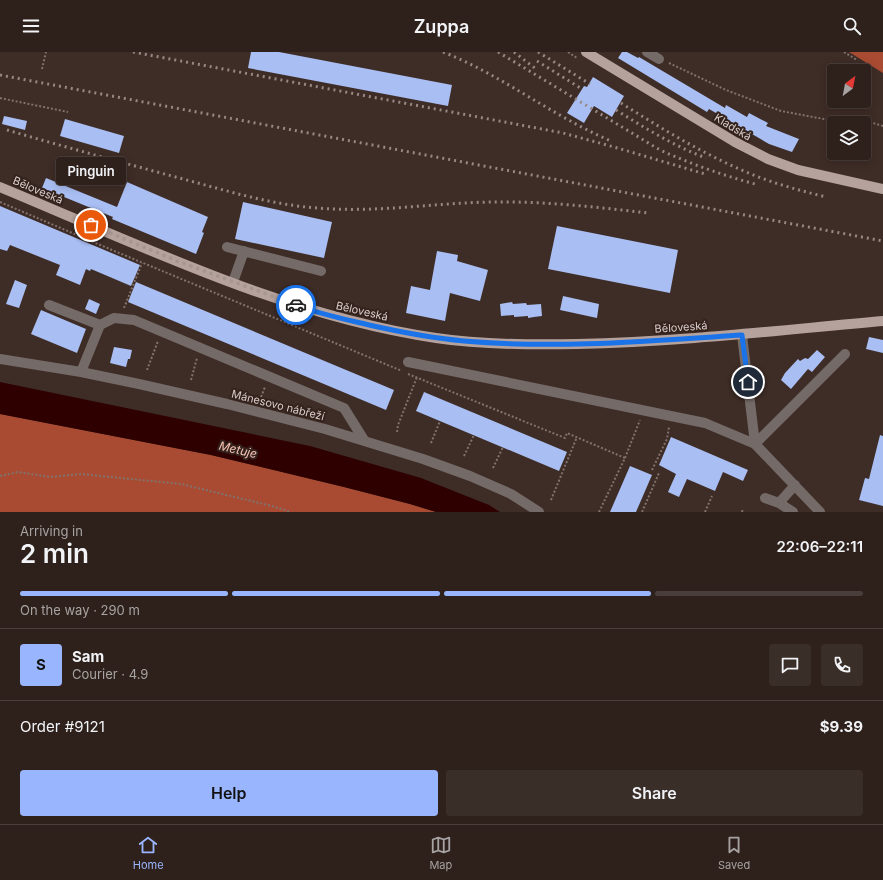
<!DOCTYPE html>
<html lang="en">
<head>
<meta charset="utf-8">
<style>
	:root { --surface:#2e211c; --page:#3a2e29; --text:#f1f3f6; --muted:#a7a3a3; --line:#493e3b; --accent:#99b5fd }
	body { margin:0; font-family:Inter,sans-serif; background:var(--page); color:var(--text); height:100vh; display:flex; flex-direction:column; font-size:15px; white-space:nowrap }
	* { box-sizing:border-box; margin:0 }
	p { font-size:13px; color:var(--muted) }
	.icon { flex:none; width:22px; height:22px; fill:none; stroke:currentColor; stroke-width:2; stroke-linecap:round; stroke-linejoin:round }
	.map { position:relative; height:460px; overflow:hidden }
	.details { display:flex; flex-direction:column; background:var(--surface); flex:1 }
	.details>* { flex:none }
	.needle { width:26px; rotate:32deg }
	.buttons { position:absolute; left:827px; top:12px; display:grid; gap:8px }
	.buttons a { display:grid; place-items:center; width:44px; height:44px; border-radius:4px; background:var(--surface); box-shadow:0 2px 10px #0003,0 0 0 1px var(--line); font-size:20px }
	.pin { position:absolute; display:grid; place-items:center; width:34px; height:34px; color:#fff; margin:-17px; border:2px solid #fff; border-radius:50%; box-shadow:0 1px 4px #0007 }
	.courier { position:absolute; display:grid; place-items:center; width:40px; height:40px; margin:-20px; border:3px solid #1a73e8; border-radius:50%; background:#fff; color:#222; box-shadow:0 1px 5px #0007 }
	.bubble { position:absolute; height:28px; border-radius:4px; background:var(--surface); box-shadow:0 2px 10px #0003,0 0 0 1px var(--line); font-size:13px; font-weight:600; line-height:28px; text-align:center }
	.headline em { font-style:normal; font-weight:600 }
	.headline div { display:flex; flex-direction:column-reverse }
	.headline { display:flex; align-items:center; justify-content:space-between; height:68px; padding:0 20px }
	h1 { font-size:26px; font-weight:600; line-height:30px }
	.bar { display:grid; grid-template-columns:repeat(4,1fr); gap:6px 4px; align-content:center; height:48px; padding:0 20px }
	.bar i { height:5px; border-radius:3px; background:var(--line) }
	.bar .active { background:var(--accent) }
	.bar p { grid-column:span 4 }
	.line { display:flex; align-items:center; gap:10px; padding:0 20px; border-top:1px solid var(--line) }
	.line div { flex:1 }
	.round { display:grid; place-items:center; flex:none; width:42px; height:42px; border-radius:4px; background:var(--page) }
	.cta { display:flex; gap:8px; margin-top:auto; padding:8px 20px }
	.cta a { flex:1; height:46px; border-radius:4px; background:var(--accent); color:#111; font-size:16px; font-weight:600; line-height:46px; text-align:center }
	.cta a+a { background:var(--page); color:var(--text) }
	header { display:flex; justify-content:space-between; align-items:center; height:52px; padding:0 20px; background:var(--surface); font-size:18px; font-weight:600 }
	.tabs { display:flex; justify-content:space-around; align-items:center; height:56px; border-top:1px solid var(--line); background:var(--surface); font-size:11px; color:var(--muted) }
	.tabs a { display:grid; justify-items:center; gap:2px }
	.tabs .active { color:var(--accent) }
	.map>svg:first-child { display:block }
	.forest { fill:#a84b32 }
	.water { fill:#2e0100 }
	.building { fill:#a9bef2 }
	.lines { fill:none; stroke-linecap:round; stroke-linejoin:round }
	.path { stroke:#82726d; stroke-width:2; stroke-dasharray:2 2; stroke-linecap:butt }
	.minor { stroke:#746a67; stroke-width:10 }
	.major { stroke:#b6a29d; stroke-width:10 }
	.rail { stroke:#978883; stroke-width:3; stroke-dasharray:2 4; stroke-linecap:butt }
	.done { stroke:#a59692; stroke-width:4; stroke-dasharray:0 7.2 }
	.route { stroke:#1a73e8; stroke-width:5 }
	.labels { text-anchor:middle; stroke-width:4; stroke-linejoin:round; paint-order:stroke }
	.street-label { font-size:11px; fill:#dccfcc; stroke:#34221d }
	.water-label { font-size:12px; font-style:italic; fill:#f9c5b6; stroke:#34221d }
</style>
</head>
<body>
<header><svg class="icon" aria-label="menu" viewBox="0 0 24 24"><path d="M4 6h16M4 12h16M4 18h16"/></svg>Zuppa<svg class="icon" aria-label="search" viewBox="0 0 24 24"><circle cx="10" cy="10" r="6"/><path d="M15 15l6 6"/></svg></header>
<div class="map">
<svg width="883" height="460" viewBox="0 0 883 460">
	<rect width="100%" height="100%" fill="#3e2c26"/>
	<path class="forest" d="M 849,0 L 883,0 L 883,21 Z
		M 0,362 L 211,403 L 344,435 L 410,452 L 436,460 L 0,460 Z"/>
	<path class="water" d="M 0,330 L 310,394 L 421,426 L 489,453 L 500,460 L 436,460 L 410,452 L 344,435 L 211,403 L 0,362 Z"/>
	<path class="building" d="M 251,0 L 279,0 L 452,33 L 448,54 L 248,16 Z
		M 622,0 L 627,0 L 638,6 L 639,5 L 725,56 L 726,53 L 747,65 L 749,61 L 768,71 L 766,74 L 799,87 L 792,100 L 769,92 L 709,57 L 707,60 L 618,6 Z
		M 593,25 L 624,44 L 612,65 L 594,54 L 584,71 L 567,61 L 584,34 L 587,35 Z
		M 4,64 L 27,69 L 25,78 L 2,72 Z
		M 65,67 L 124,84 L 119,101 L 60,84 Z
		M 65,104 L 84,109 L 81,121 L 62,116 Z
		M 46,126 L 117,155 L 127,130 L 208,165 L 202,180 L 204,181 L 196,202 L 112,167 L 113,165 L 42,136 Z
		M 243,150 L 332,170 L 324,206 L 235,187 Z
		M 0,154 L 140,213 L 131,234 L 91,217 L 90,219 L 86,217 L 80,233 L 56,223 L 60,213 L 10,193 L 7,199 L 0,197 Z
		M 557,174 L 678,198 L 670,241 L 548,217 Z
		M 437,199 L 458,203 L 457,209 L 488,218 L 480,249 L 450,241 L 445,269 L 406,261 L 411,234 L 430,238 Z
		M 15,228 L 27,233 L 19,256 L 6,252 Z
		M 136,230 L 394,338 L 386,358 L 128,250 Z
		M 563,244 L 599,252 L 597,266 L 560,258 Z
		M 89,247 L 100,252 L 96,262 L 85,257 Z
		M 512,250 L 513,252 L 526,251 L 527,253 L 541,252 L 542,264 L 534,265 L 528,266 L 528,264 L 514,265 L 514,263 L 501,264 L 500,252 Z
		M 41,258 L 86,277 L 77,301 L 31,282 Z
		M 869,285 L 883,288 L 883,301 L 866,297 Z
		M 114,295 L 132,298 L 130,307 L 128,307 L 126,315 L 110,311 Z
		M 817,298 L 825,305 L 812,320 L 808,317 L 791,337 L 781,328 L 785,321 L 798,307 L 800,309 L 805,306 L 808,307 Z
		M 424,340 L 567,400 L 559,419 L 416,359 Z
		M 880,383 L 883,384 L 883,454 L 859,448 L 865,426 L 869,427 Z
		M 671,385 L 748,418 L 743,429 L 723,420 L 715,439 L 687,427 L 679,445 L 668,440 L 676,422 L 659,413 Z
		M 630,414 L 652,423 L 636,460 L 610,460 Z"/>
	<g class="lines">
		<path class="path" d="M 568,0 L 577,6
			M 844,0 L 857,8
			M 669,11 L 726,38 L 781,59 L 829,68 L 856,66 L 883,74
			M 42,17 L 46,0
			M 0,46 L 68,60
			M 0,150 L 112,198 L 402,319
			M 124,256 L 142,211
			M 147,318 L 158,289
			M 408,322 L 565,386 L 567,381 L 625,406
			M 191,328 L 197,306
			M 261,345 L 265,335
			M 397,380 L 398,373 L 417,325
			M 431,391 L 440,369
			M 464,404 L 474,383
			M 493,416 L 503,395
			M 652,418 L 667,387 L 669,375
			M 0,424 L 18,420 L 50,425 L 81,422 L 181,432 L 272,454 L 291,460
			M 551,448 L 577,385
			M 599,460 L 625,406 L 640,368
			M 642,460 L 659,421
			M 705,460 L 712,444
			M 742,460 L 743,457"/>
		<path class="minor" d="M 647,0 L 659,7
			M 227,195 L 321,219
			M 233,230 L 244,199
			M 49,253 L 100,273
			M 742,283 L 755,392
			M 0,307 L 81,320 L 139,332 L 227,352 L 325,377 L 423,407 L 470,424 L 511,442 L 539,460
			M 408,310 L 705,371 L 755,392 L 820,460
			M 81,320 L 100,273 L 114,266 L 134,268 L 344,356 L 364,388
			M 755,392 L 845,302
			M 765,446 L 779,451 L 795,433
			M 779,451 L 793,460"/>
		<path class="major" d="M 586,0 L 735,90 L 768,107 L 798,118 L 883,137
			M 0,135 C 140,193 285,264 436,286 C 482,293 530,293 577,292 C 680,290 781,278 883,269"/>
		<path class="rail" d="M 133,0 L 563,81 L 614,95 L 705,122
			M 443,0 C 502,23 552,64 611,89
			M 498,0 L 660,98 C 691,112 722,123 755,132
			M 514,0 L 536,17
			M 538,0 L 590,32
			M 537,9 L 582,37
			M 0,23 L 883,189
			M 621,51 C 664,78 708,105 756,124 C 779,133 802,139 826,145
			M 616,58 C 645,76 674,94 706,106
			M 7,78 C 65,95 124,111 183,127 C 228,139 272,153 318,156 C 376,161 433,151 491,150 C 543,149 596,155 648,161"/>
	</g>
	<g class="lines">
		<path class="done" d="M 91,173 L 177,209 L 296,253"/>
		<path class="route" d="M 296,253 C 319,262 344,267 369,273 C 400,280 432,286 464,289 C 556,297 650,289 742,283 L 748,330"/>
	</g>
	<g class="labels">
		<g class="street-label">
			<text transform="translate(733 75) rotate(31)" y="4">Kladská</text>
			<text transform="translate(38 138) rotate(23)" y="4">Běloveská</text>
			<text transform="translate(362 259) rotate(13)" y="4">Běloveská</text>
			<text transform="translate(681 275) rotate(-4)" y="4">Běloveská</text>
			<text transform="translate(278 353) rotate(14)" y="4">Mánesovo nábřeží</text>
		</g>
		<g class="water-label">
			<text transform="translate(238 398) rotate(13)" y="4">Metuje</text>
		</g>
	</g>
</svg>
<div class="buttons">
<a><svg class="needle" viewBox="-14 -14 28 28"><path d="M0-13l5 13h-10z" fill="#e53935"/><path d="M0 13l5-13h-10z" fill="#a7a3a3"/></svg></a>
<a><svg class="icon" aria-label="layers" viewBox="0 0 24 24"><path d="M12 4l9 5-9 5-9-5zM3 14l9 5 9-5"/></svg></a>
</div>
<div class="pin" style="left:91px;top:173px;background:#ea580c"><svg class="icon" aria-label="bag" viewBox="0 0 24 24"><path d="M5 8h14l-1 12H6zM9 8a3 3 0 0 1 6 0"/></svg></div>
<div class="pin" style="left:748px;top:330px;background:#1f2937"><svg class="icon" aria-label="home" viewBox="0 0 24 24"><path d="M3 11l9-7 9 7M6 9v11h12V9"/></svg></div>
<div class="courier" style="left:296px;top:253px"><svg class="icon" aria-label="car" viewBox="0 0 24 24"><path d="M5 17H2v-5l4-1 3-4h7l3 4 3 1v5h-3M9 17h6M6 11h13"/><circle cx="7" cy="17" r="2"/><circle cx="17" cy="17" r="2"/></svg></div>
<div class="bubble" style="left:56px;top:105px;width:70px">Pinguin</div>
</div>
<section class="details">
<div class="headline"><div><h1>2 min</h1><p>Arriving in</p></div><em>22:06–22:11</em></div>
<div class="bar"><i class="active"></i><i class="active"></i><i class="active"></i><i></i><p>On the way · 290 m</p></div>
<div class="line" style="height:72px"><b class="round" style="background:var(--accent);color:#111">S</b><div><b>Sam</b><p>Courier · 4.9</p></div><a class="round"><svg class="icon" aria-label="chat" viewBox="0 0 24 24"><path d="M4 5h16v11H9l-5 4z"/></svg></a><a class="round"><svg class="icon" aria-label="phone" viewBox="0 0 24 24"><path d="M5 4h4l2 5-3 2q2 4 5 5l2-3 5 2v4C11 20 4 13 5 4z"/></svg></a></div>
<div class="line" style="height:52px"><div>Order #9121</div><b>$9.39</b></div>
<div class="cta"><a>Help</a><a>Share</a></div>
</section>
<nav class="tabs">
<a class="active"><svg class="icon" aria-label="home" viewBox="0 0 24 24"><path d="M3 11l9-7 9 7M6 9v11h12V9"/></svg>Home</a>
<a><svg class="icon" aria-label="map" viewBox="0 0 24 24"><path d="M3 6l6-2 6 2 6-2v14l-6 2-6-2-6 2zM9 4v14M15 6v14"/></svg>Map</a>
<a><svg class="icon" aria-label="saved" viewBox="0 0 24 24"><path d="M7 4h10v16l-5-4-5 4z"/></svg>Saved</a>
</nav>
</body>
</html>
